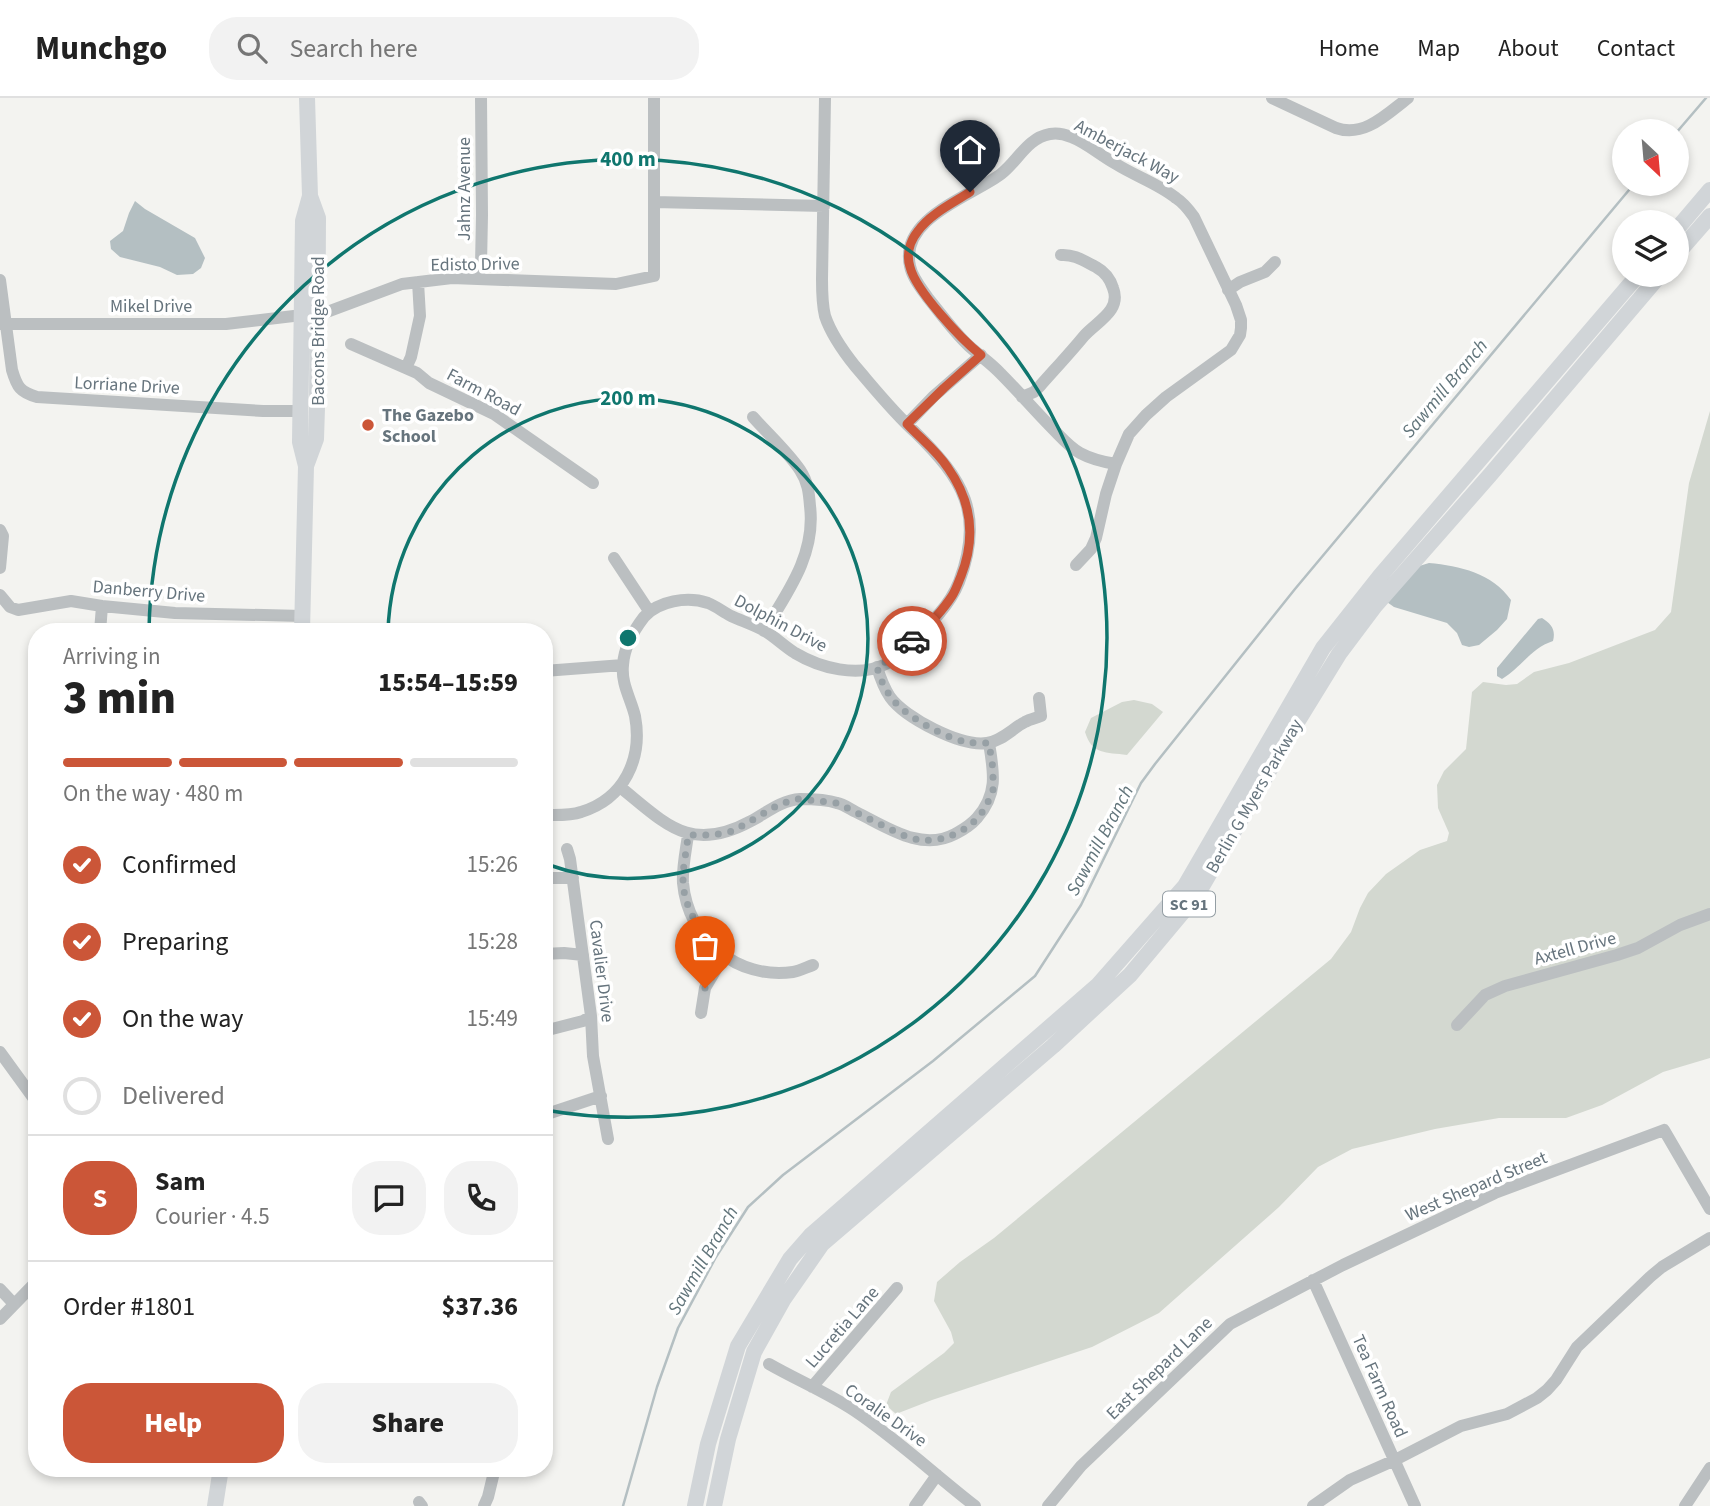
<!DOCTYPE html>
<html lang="en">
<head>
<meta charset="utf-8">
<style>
	:root { --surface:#fff; --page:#f2f2f2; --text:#222; --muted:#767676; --line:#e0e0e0; --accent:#cb5638 }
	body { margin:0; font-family:"Source Sans 3",sans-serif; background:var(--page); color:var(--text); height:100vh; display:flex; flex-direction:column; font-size:26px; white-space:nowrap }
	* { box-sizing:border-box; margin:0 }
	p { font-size:23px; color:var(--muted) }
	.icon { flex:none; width:38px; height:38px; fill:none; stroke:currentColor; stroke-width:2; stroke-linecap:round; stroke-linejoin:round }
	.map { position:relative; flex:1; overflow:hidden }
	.panel { position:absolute; left:28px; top:525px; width:525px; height:854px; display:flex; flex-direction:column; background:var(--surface); border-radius:28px; box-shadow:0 4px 10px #0003 }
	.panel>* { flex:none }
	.needle { width:46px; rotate:154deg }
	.fabs { position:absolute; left:1612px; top:21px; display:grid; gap:14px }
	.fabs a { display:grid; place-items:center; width:77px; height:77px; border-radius:50%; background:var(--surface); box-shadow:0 4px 10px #0003; font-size:35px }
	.pin { position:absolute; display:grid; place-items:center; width:60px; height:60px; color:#fff; margin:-72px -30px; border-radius:50% 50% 50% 0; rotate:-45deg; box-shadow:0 0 7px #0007 }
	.pin .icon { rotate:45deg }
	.courier { position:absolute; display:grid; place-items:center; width:70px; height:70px; margin:-35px; border:5px solid #cb5638; border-radius:50%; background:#fff; color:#222; box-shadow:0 2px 9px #0007 }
	.head em { font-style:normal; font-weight:800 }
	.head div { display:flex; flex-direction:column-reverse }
	.head { display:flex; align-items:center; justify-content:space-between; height:119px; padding:0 35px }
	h1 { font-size:46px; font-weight:800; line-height:52px }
	.bar { display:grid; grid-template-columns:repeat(4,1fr); gap:10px 7px; align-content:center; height:84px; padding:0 35px }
	.bar i { height:9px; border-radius:5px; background:var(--line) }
	.bar .selected { background:var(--accent) }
	.bar p { grid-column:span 4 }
	.line { display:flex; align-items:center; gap:18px; padding:0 35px; border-top:2px solid var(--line) }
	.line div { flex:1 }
	.round { display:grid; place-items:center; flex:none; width:74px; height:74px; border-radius:28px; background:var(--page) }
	ol { padding:0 35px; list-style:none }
	li { display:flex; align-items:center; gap:21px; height:77px }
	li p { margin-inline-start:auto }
	li .icon { padding:7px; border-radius:50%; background:var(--accent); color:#fff; stroke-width:4 }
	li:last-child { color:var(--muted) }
	li i { width:38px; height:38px; border:4px solid var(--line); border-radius:50% }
	.cta { display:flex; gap:14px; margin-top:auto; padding:14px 35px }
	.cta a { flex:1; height:80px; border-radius:28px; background:var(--accent); color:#fff; font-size:28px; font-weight:800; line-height:80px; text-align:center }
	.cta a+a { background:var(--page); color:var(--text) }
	header { display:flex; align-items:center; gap:42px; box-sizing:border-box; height:98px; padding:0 35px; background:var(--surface); border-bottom:2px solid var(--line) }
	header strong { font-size:33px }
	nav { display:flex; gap:38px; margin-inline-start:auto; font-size:24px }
	.search { width:490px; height:63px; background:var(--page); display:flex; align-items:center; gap:18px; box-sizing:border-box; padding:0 24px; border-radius:28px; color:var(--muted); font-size:26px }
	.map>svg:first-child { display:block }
	.green { fill:#d3d8d0 }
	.water { fill:#b4bfc2 }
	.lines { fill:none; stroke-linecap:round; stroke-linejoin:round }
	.stream { stroke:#b4bfc2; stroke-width:2.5 }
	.minor { stroke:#bbbfc1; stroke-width:12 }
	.major { stroke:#d1d5d8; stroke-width:16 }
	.done { stroke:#97a0a5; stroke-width:7; stroke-dasharray:0 12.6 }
	.route { stroke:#cb5638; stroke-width:9 }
	.ring { fill:none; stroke:#0f766e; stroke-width:3.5 }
	.poi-dot { fill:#cb5638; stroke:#fff; stroke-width:2.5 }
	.labels { text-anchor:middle; stroke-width:7; stroke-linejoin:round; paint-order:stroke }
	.shield { fill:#fff; stroke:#949ea4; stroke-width:2 }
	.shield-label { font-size:16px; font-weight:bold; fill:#66747d }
	.street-label { font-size:18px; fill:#66747d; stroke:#fff }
	.poi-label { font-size:18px; font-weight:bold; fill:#66747d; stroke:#fff; text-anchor:start }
	.water-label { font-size:19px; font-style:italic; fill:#62757b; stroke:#fff }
	.centre { fill:#0f766e; stroke:#fff; stroke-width:3.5 }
	.ring-label { font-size:21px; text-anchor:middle; font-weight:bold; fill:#0f766e; stroke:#fff; stroke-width:7; stroke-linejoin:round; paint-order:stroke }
</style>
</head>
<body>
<header>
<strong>Munchgo</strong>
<div class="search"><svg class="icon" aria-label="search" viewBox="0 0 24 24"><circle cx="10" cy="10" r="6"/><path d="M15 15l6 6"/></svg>Search here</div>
<nav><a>Home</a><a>Map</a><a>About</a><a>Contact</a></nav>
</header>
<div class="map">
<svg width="1710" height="1408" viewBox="0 0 1710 1408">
	<rect width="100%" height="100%" fill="#f3f3f0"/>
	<path class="green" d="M 1710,313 L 1710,960 L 1663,974 L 1602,1007 L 1566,1020 L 1499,1020 L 1435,1031 L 1352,1051 L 1318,1069 L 1279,1109 L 1159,1215 L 1092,1249 L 932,1302 L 896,1316 L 886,1307 L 891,1294 L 944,1255 L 954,1245 L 951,1234 L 934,1203 L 937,1184 L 960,1164 L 994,1140 L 1331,861 L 1351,834 L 1360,810 L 1368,795 L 1386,776 L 1420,752 L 1447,743 L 1449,735 L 1438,710 L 1437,687 L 1444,673 L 1466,651 L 1472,594 L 1483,584 L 1506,587 L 1517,586 L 1534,574 L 1569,565 L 1655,532 L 1671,514 L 1689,385 Z
		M 1134,602 L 1152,606 L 1163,614 L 1127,657 C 1106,654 1092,657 1085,634 L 1091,620 L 1122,604 Z"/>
	<path class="water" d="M 135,103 L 145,111 L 195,140 L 205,160 L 201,170 L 193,176 L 177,177 L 160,169 L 120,159 L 111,151 L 110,143 L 123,133 L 129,115 Z
		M 1429,465 C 1460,468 1492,475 1511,502 L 1507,521 L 1497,532 L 1479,547 L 1469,549 L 1462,547 L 1457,535 L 1447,525 L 1394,509 L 1384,502 L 1382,486 L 1390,479 L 1400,474 Z
		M 1542,520 C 1551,526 1556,531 1553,543 C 1531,550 1521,570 1502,581 L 1497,578 L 1497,570 L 1538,521 Z"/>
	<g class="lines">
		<path class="stream" d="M 1676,35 L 1706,0
			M 623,1408 L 657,1289 L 678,1230 L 716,1159 L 748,1109 L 783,1077 L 933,963 L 1035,878 L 1081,807 L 1141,685 L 1155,666 L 1295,491 L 1634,86"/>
		<path class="minor" d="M 1272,0 L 1336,30 C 1364,40 1387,16 1408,0
			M 654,104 L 824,108
			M 478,181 L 481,167 L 482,117 L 481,0
			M 0,182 L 12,272 C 17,289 20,294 37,299 L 263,313 L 302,313
			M 1228,192 L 1240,184 L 1265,174 L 1275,164
			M 0,226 L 226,226 L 327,214 L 402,186 L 452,180 L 616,186 L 654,178 L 654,0
			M 351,246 L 417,275 L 429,285 L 494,316 L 593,385
			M 406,270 L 411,259 L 420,218 L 418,184
			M 1022,299 L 1034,294 L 1040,288 C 1055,271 1070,255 1084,238 C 1096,224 1122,213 1113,190 C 1110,180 1105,174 1096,169 C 1084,163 1074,156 1061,157
			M 753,319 C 768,336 787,353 800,372 C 808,384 809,395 810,408 C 816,456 788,494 764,533
			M 907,326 L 934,298 L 981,257
			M 0,432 L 3,438 L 0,470
			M 614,460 L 649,513
			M 1076,467 L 1091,451 L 1096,440 L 1106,396 L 1116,366 L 1129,336 L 1146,317 L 1166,299 L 1231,252 L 1240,237 L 1241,230 L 1241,222 L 1236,207 L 1194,119 C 1189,112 1184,105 1176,100 C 1159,86 1135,78 1116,66 C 1101,58 1087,45 1071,39 C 1064,36 1056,35 1050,36 C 1027,40 1018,63 1001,76 C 972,98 899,120 910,168 C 912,179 921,190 928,200 C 941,216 954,234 969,248 C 980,258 992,266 1001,276 C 1019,294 1035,313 1052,330 C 1061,339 1069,349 1080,355 C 1091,361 1103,364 1116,366
			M 0,497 L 10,509 L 18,512 L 71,503 L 102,508 L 175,515 L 303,518
			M 100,534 L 102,508
			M 877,569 C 880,579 884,590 890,599 C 905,620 961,649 987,645 C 1002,643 1013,630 1025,624 C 1030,621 1036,620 1041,618 L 1039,600
			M 544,573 L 623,567
			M 620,689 C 666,726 690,756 751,723 C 766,715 782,702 800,701 C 809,701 828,702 837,705 C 843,706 850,711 856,714 C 887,729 921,754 955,736 C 964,731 970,728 977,720 C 998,696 994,675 989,645
			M 544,717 C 556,717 570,718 581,714 C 624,701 643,661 635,618 C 631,601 621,586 623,567 C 624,550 634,532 644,519 C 658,503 687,498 708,505 C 716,508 723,514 731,518 C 742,523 754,527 765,533 C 775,539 784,548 795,555 C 820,570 858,580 886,566 C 895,561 902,552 910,545 C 929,527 949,509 959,484 C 985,416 963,381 915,334 C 893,314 874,290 855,268 C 843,253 831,236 825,218 C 822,206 822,194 822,181 L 825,0
			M 688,737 C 686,752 682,770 683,785 C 688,841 737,882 793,874 C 800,873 807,869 813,867
			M 567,751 L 570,761 L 591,918 L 593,958 L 608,1041
			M 544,780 L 573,780
			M 544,856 L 564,855 L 583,857
			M 701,915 L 705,890 L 724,858
			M 1457,927 L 1485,897 L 1505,888 L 1617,857 L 1638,850 L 1680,827 L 1710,816
			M 544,933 L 583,923 L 591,918
			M 0,954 L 37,1005
			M 544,1017 L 601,998
			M 1313,1182 L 1415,1408
			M 0,1191 L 14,1206
			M 0,1221 L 37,1183
			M 769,1266 C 797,1282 828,1295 855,1313 C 898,1342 935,1377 975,1408
			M 812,1289 L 897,1190
			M 419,1404 L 422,1408
			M 484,1408 L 488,1399 L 495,1370
			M 915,1408 L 937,1377
			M 1048,1408 L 1081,1368 L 1230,1226 L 1343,1167 L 1495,1095 L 1664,1032 L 1710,1111
			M 1313,1408 L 1350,1382 L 1395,1362 L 1461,1328 L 1507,1316 L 1537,1300 L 1547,1292 L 1556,1282 L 1577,1249 L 1650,1179 L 1662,1169 L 1710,1140
			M 1685,1408 L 1710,1370"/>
		<path class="major" d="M 1676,132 L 1710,92
			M 1676,157 L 1710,118
			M 306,368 L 316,341 L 317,310 L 318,120 L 310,98
			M 302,534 L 306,368 L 300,344 L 303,123 L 310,98 L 307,0
			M 215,1408 L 221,1370
			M 695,1408 L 708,1346 L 738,1248 L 790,1161 L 811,1137 L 1098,887 L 1185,788 L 1323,550 L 1380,478 L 1638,177
			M 714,1408 L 728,1341 L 754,1254 L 783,1202 L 822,1146 L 1053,948 L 1130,877 L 1197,797 L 1299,621 L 1339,556 L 1375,508 L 1490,377 L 1660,177"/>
	</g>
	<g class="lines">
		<path class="done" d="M 705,890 L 724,858 C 703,839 683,811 683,781 C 683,767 687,751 688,737 L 713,737 L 733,733 L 780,706 L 798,701 L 837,705 L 902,737 L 922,743 L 947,740 L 970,728 L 985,711 L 993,692 L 993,671 L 989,645 C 981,645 973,645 966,644 C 945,640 903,617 891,599 C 884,590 880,580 877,569 L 896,558 L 912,543"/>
		<path class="route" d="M 912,543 C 927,529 941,515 952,498 C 956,492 958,485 961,478 C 976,440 972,404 948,370 C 937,353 921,341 907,326 L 944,290 L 981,257 C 961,241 916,193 910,169 C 906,156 910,143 918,133 C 930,116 953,105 970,94"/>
	</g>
	<g class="ring">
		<path d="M388 534A240 240 0 1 1 546 766"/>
		<path d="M149 532A479 479 0 1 1 545 1012"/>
	</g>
	<circle class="poi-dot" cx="368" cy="327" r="7"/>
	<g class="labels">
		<rect class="shield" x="1163" y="793.5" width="52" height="25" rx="5"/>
		<g class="shield-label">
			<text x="1189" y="812">SC 91</text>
		</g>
		<g class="street-label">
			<text transform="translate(1127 53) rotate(28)" y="6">Amberjack Way</text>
			<text transform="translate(464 91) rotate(-90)" y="6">Jahnz Avenue</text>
			<text transform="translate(475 166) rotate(-1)" y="6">Edisto Drive</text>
			<text x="151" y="214">Mikel Drive</text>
			<text transform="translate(318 233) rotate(-90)" y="6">Bacons Bridge Road</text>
			<text transform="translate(127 287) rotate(3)" y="6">Lorriane Drive</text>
			<text transform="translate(484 294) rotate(28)" y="6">Farm Road</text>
			<text transform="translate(149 493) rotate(5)" y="6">Danberry Drive</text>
			<text transform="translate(781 525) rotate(28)" y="6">Dolphin Drive</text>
			<text transform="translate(1254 698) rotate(-60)" y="6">Berlin G Myers Parkway</text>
			<text transform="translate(1575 850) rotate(-15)" y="6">Axtell Drive</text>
			<text transform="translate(602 873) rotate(83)" y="6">Cavalier Drive</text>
			<text transform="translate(1476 1088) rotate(-23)" y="6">West Shepard Street</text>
			<text transform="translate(842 1229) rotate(-49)" y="6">Lucretia Lane</text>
			<text transform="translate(1159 1270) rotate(-44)" y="6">East Shepard Lane</text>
			<text transform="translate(1380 1288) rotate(66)" y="6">Tea Farm Road</text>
			<text transform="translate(886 1317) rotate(35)" y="6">Coralie Drive</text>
		</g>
		<g class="poi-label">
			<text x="382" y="323">The Gazebo<tspan x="382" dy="21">School</tspan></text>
		</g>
		<g class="water-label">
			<text transform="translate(1444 290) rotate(-50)" y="7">Sawmill Branch</text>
			<text transform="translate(1099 742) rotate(-62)" y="7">Sawmill Branch</text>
			<text transform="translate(702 1162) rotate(-60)" y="7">Sawmill Branch</text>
		</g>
	</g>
	<circle cx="628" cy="540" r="10" class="centre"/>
	<g class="ring-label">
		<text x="628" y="68">400 m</text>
		<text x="628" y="307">200 m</text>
	</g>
</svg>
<div class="fabs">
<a><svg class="needle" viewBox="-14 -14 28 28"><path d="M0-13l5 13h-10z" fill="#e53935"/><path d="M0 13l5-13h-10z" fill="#767676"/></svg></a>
<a><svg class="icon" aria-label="layers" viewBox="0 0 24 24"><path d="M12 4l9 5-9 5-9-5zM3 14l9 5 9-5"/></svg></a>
</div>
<div class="pin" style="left:705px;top:890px;background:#ea580c"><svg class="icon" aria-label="bag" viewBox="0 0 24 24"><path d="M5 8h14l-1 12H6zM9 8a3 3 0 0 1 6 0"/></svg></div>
<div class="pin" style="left:970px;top:94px;background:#1f2937"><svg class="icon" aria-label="home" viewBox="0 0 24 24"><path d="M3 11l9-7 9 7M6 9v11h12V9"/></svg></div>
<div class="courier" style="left:912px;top:543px"><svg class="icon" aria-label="car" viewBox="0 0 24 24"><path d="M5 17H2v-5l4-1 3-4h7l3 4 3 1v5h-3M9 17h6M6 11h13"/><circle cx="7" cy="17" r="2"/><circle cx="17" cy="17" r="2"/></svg></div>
<section class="panel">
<div class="head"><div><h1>3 min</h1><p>Arriving in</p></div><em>15:54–15:59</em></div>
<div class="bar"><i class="selected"></i><i class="selected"></i><i class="selected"></i><i></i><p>On the way · 480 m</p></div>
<ol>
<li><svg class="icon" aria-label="check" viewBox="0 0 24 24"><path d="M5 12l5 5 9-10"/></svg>Confirmed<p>15:26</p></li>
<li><svg class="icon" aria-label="check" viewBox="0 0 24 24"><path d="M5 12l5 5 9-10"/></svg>Preparing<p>15:28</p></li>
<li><svg class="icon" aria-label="check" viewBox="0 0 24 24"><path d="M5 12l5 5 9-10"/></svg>On the way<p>15:49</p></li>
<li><i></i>Delivered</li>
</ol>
<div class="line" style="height:126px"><b class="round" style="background:var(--accent);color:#fff">S</b><div><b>Sam</b><p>Courier · 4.5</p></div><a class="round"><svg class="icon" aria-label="chat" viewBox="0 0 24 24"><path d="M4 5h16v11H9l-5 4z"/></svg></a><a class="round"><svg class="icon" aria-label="phone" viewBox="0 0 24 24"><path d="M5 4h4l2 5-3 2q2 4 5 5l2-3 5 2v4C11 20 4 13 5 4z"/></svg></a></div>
<div class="line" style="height:91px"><div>Order #1801</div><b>$37.36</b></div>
<div class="cta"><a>Help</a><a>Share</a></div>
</section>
</div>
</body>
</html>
